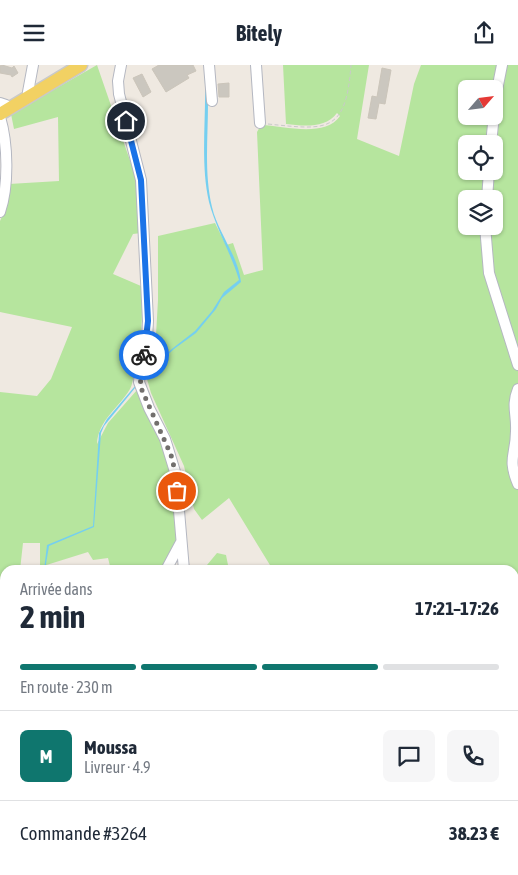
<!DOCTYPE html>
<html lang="fr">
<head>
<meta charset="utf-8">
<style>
	:root { --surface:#fff; --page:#f6f6f7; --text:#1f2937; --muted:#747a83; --line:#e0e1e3; --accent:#0f766e }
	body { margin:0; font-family:"Asap Condensed",sans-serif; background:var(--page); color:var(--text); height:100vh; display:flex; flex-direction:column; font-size:19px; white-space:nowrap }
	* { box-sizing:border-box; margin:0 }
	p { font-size:16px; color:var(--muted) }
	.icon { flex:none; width:28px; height:28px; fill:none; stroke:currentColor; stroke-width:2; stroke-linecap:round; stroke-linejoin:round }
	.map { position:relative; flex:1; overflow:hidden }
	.details { position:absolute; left:0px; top:500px; width:519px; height:310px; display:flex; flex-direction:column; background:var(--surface); border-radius:15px 15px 0 0; box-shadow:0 1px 4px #0004 }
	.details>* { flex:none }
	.needle { width:32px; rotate:62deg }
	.buttons { position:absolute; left:458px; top:15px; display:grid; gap:10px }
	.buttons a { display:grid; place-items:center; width:45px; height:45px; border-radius:8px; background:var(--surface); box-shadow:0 1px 4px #0004; font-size:25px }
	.pin { position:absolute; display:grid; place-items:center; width:42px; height:42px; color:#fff; margin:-21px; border:2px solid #fff; border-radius:50%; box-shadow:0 1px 5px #0007 }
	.courier { position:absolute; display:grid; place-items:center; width:50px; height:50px; margin:-25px; border:4px solid #1a73e8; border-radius:50%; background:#fff; color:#222; box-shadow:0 1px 6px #0007 }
	.headline em { font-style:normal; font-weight:700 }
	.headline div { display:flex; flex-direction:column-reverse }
	.headline { display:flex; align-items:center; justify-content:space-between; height:85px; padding:0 20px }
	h1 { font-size:32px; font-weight:700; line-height:38px }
	.bar { display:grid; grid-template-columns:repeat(4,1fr); gap:8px 5px; align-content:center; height:60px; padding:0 20px }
	.bar i { height:6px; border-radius:4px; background:var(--line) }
	.bar .current { background:var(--accent) }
	.bar p { grid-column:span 4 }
	.line { display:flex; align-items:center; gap:12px; padding:0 20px; border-top:1px solid var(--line) }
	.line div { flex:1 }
	.round { display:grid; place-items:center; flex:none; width:52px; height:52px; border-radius:8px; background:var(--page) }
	header { display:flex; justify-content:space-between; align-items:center; height:65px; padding:0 20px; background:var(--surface); font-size:22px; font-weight:700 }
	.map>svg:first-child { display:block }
	.green { fill:#b6e59e; fill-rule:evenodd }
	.water { fill:#75cff0 }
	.building { fill:#cbc7bf; stroke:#cbc5ba }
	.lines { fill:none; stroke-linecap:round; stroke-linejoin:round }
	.minor-casing { stroke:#b4b7c1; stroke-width:12 }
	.major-casing { stroke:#c9c9c9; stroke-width:15 }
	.path { stroke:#c9c9c9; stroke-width:1; stroke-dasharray:4 2.5; stroke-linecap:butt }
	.minor { stroke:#fff; stroke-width:10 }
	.major { stroke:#f2d163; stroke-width:12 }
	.done { stroke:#726f6d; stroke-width:5; stroke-dasharray:0 9 }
	.route { stroke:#1a73e8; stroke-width:6 }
</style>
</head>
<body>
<header><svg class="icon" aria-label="menu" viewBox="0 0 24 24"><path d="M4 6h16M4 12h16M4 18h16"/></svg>Bitely<svg class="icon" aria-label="share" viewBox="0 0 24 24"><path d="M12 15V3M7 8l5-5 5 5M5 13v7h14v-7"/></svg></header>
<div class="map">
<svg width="518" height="810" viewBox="0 0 518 810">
	<rect width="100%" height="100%" fill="#efe9e1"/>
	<path class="green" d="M 97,0 L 135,110 L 140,144 L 141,168 L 133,169 L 113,209 L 141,221 C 143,255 142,273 135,305 C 133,311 133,319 130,324 C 119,343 98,355 97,379 L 108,358 L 137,325 L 168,390 L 173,408 L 178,474 L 163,505 L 111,505 L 108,493 L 93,495 L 88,487 L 40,502 L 40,478 L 23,478 L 20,505 L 5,505 L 5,568 L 0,568 L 0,327 L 37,331 L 51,314 L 72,262 L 0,247 L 0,156 L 4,147 L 9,119 L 59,116 L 58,52 L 14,64 L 11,49 Z
		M 283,0 L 369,0 L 357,74 L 399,91 L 414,19 L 421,0 L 518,0 L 518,810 L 264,810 L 264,805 L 514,805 L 514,505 L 273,505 L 229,433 L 202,455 L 194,444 L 184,401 L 151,328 L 147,314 L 148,303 L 156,270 L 158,235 L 158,171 L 215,158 L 226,180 L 233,178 L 244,210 L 263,205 L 257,67 L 261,60 C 284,61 325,73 340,51 L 337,48 C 325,64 303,61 286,59 ZM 466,24 L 494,24 L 494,51 L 466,51 ZM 466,79 L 494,79 L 494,106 L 466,106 ZM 466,134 L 494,134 L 494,161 L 466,161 Z
		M 217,488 L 226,490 L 229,505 L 196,505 L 196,502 L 207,500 Z"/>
	<path class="water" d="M 204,0 L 206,0 C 207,13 208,26 208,38 C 208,73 204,108 212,142 C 218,168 238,190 241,217 L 222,233 L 216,244 L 196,268 L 174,284 L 146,310 L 146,307 L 173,283 L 195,266 L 212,246 L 224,227 L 239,215 C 231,188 216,164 209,137 C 199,93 208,45 204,0 Z
		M 135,321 L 135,323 L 104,361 L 101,368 L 94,462 L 49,481 L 45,505 L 44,505 L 47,480 L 93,461 L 99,368 L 107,354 Z"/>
	<path class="building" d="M 2,0 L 12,3 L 14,1 L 18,8 L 12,12 L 11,10 L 0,8 L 0,1 Z
		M 159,0 L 193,0 L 196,6 L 187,10 L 189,13 L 166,27 L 152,4 Z
		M 382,3 L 391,5 L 385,39 L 379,38 L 376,54 L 368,53 L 372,31 L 377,32 Z
		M 142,9 L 151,27 L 143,32 L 133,13 Z
		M 229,18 L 229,32 L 219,32 L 218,19 Z"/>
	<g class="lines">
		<defs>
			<path id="minor" d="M 121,0 L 118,16 L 119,29 L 141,115 L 148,256 L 147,274 L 140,308 L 139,317 L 149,343 L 165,374 L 176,410 L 184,505
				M 209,0 L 212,36
				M 256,0 L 260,58
				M 31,31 L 28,27 L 33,0
				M 0,38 L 6,40 L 8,44
				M 0,52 C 8,79 9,120 0,147
				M 491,79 L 496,30 L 502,0
				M 487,134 L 489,106
				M 485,161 L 489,208 L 518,300
				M 518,324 C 511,341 517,349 516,366 C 516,390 507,393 518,419
				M 166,505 L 181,477
				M 0,695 L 5,695
				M 514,695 L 518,689
				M 0,791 L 2,794 L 0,799
				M 104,810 L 105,805
				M 435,810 L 439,805"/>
			<path id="major" d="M 0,49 L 81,0"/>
		</defs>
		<use href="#minor" class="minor-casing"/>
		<use href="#major" class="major-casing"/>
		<path class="path" d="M 268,59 C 327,65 346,69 351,0
			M 0,570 L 5,570"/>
		<use href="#minor" class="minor"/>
		<use href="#major" class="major"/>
	</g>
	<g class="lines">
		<path class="done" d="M 144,290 L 140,308 L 141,323 L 171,390 L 176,410 L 177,426"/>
		<path class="route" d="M 126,56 L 141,115 L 148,256 L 144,290"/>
	</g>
</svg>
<div class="buttons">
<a><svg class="needle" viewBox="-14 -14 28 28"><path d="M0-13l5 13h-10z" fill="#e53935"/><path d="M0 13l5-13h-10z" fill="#747a83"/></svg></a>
<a><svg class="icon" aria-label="locate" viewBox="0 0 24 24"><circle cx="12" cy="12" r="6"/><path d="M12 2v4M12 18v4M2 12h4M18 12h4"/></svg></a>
<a><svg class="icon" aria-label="layers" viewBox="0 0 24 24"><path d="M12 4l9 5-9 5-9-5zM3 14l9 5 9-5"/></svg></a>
</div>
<div class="pin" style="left:177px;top:426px;background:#ea580c"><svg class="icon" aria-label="bag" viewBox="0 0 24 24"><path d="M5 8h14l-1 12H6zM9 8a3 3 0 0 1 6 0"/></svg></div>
<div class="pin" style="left:126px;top:56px;background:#1f2937"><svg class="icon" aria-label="home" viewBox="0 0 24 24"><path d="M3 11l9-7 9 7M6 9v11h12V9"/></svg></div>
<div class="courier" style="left:144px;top:290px"><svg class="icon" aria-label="bike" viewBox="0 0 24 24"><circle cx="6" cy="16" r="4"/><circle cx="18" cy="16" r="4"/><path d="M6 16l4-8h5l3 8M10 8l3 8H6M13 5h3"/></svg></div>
<section class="details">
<div class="headline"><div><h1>2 min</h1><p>Arrivée dans</p></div><em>17:21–17:26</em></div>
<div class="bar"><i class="current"></i><i class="current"></i><i class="current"></i><i></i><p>En route · 230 m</p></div>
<div class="line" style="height:90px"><b class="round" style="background:var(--accent);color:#fff">M</b><div><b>Moussa</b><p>Livreur · 4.9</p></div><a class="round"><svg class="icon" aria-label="chat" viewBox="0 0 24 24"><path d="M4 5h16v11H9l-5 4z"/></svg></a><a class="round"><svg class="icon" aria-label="phone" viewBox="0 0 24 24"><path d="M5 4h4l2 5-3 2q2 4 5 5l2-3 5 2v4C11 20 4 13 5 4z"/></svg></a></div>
<div class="line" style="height:65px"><div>Commande #3264</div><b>38.23 €</b></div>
</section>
</div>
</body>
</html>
